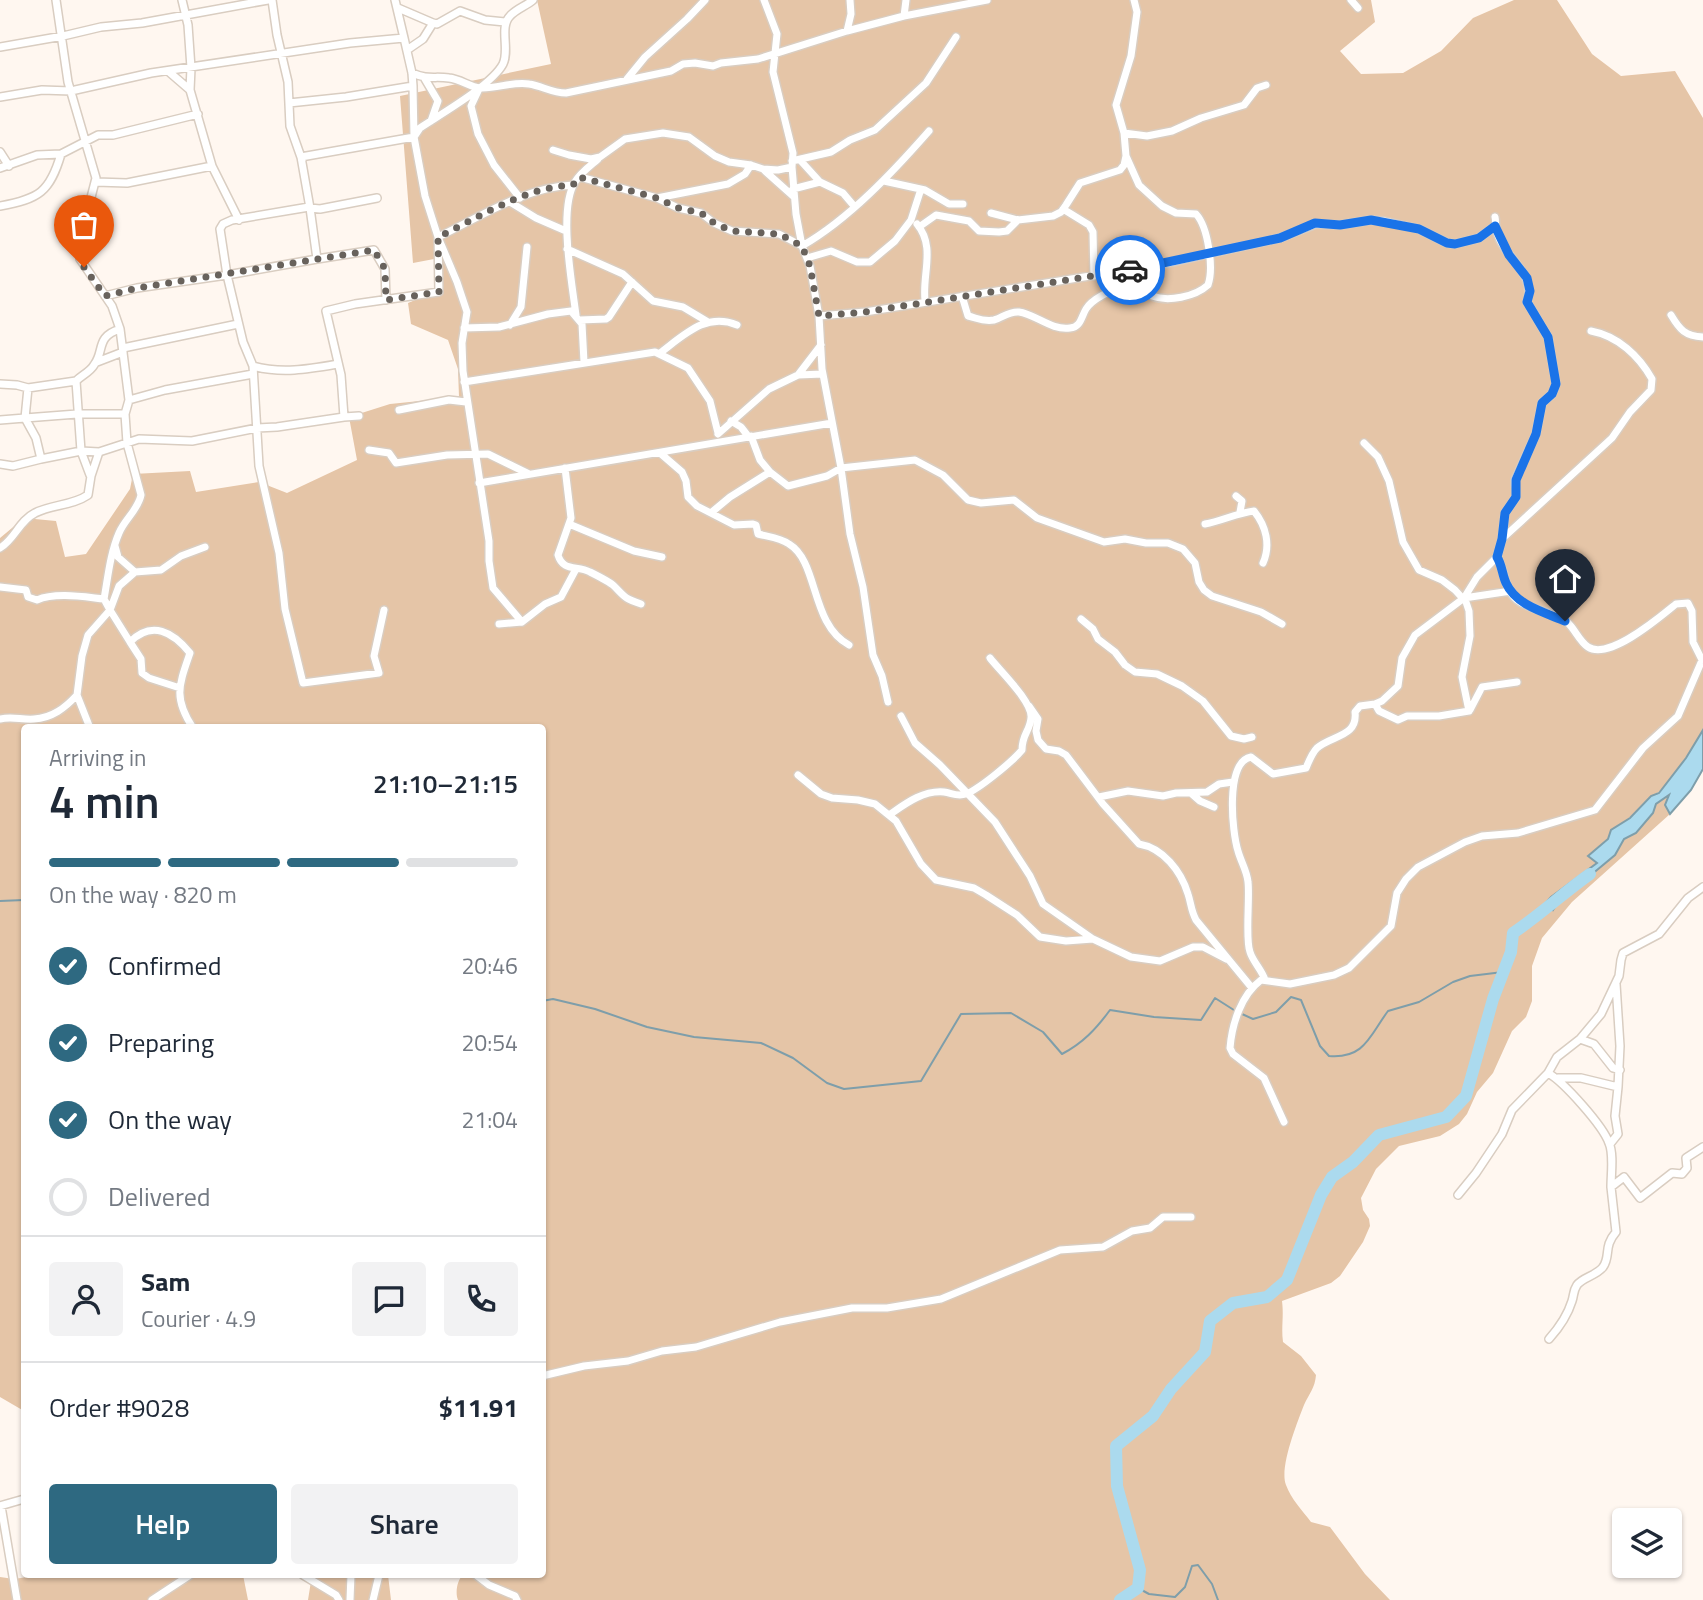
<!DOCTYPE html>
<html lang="en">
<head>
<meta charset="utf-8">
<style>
	:root { --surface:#fff; --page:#f2f2f3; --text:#1f2937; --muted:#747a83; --line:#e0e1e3; --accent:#2e6981 }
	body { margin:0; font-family:"Titillium Web",sans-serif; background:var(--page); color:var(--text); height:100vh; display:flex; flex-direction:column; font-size:26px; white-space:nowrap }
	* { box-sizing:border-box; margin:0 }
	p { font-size:23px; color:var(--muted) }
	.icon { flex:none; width:38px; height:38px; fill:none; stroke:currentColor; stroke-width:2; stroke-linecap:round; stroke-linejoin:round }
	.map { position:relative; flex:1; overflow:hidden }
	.drawer { position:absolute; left:21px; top:724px; width:525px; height:854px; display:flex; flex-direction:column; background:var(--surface); border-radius:7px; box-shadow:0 2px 5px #0004 }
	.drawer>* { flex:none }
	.controls { position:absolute; left:1612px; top:1508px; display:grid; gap:14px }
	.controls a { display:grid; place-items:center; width:70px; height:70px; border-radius:7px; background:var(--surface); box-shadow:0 2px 5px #0004; font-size:35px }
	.pin { position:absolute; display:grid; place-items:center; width:60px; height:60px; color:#fff; margin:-72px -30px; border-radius:50% 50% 50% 0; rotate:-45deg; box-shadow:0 0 7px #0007 }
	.pin .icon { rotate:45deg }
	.courier { position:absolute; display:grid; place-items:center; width:70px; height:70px; margin:-35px; border:5px solid #1a73e8; border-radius:50%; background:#fff; color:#222; box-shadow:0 2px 9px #0007 }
	.overview em { font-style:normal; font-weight:600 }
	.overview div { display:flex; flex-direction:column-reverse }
	.overview { display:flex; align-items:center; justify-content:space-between; height:119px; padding:0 28px }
	h1 { font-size:46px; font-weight:600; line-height:52px }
	.bar { display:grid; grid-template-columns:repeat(4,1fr); gap:10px 7px; align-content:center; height:84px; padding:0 28px }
	.bar i { height:9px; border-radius:5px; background:var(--line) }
	.bar .selected { background:var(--accent) }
	.bar p { grid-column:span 4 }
	.line { display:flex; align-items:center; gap:18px; padding:0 28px; border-top:2px solid var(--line) }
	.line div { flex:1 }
	.round { display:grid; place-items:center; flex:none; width:74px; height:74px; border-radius:7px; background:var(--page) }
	ol { padding:0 28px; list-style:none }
	li { display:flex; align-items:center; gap:21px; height:77px }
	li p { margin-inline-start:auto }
	li .icon { padding:7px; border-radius:50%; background:var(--accent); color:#fff; stroke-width:4 }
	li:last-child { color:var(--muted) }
	li i { width:38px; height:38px; border:4px solid var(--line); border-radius:50% }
	.button { display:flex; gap:14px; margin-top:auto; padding:14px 28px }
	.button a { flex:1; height:80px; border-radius:7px; background:var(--accent); color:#fff; font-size:28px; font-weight:600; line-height:80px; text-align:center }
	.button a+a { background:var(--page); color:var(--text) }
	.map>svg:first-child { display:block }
	.green { fill:#e5c5a7 }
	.water { fill:#abdaee; stroke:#7e9eaa; stroke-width:2 }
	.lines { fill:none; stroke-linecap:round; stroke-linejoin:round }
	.stream { stroke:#7e9eaa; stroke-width:2 }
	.river { stroke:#abdaee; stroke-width:12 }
	.minor-casing { stroke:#d9cdc1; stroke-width:10 }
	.minor { stroke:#fff; stroke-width:7 }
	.done { stroke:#68625c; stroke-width:7; stroke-dasharray:0 12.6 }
	.route { stroke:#1a73e8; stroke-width:9 }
</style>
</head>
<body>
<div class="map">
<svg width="1703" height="1600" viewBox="0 0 1703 1600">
	<rect width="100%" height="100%" fill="#fff7f0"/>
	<path class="green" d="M 537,0 L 1371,0 L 1375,22 L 1340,51 L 1361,74 L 1403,73 L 1441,51 L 1473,18 L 1514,0 L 1557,0 L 1592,54 L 1621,76 L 1675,71 L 1703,118 L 1703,730 C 1691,750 1673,788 1651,796 L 1608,839 L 1588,856 L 1598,863 L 1551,897 L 1535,915 L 1514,928 L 1517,942 L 1519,929 L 1551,907 L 1553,909 L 1566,890 L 1585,880 L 1615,855 L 1624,839 L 1636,833 L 1653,813 L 1656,804 L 1669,795 L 1665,805 L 1670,814 L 1572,902 L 1542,938 L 1532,966 L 1532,1001 L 1526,1017 L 1512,1031 L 1493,1073 L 1477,1092 L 1467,1114 L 1459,1124 L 1440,1136 L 1399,1146 L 1376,1169 L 1361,1198 L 1363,1210 L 1369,1219 L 1370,1226 L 1363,1242 L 1340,1276 L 1331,1283 L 1282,1301 C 1284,1317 1281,1327 1283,1342 L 1301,1356 L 1316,1375 C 1315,1388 1309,1394 1304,1405 C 1297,1423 1279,1468 1286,1485 C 1291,1499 1302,1510 1311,1522 L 1330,1527 L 1365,1574 L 1390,1600 L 458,1600 C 455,1593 457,1580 463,1575 L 542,1575 L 542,728 L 24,728 L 24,1411 L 0,1397 L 0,538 L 24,518 L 56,521 L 65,557 L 86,554 L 130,489 L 133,474 L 190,471 L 196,492 L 259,482 L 287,493 L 357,460 L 349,417 L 390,404 L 459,397 L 458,369 L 448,340 L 411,324 L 408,303 L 439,290 L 434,259 L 413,263 L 400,96 L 551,64 Z
		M 41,1575 L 243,1575 L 248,1600 L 0,1600 L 0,1577 L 14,1579 Z
		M 312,1575 L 388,1575 L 391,1600 L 308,1600 Z"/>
	<path class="water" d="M 1703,730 L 1703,769 L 1691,790 L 1670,814 L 1665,805 L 1669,795 L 1656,804 L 1653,813 L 1636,833 L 1624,839 L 1615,855 L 1585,880 L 1566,890 L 1553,910 L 1551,907 L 1519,928 L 1514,948 L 1514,928 L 1535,915 L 1551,897 L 1597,863 L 1588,856 L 1608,839 L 1611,830 L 1630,818 L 1651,796 L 1659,793 L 1686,758 Z"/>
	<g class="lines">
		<path class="stream" d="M 0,901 L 24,900
			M 542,1001 L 553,999 L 595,1009 L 647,1027 L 694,1037 L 761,1043 L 793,1058 L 827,1083 L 844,1089 L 921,1081 L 961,1014 L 1011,1013 L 1043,1032 L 1062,1054 C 1083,1043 1096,1029 1110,1010 L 1154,1017 L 1201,1020 L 1215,998 L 1237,1012
			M 1242,1014 L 1253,1019 L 1276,1012 L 1291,997 L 1301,1000 L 1320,1046 L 1329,1056 C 1365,1059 1370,1035 1388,1011 L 1419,1002 L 1453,982 L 1470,976 L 1503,972
			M 1138,1588 L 1149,1594 L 1175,1597 L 1185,1587 L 1192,1566 L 1198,1565 L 1212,1584 L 1218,1600"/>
		<path class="river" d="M 1120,1600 L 1138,1588 L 1140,1570 L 1117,1486 L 1116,1446 L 1153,1416 L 1171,1389 L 1205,1352 L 1210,1321 L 1233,1303 L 1267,1297 L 1287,1280 L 1321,1195 L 1332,1177 L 1353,1162 L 1379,1135 L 1446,1117 L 1466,1096 L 1493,999 L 1511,952 L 1513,933 C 1540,915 1563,893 1590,874"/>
		<defs>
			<path id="minor" d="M 56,0 L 68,82 L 96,178 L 80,240 L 80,259 L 112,306 L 120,329 L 129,400 L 125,414 L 127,443 L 141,495 C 138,510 125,519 119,533 C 110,554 108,577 104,599
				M 182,0 L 188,25 L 191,68 L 190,90 L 212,166 L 239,220
				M 272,0 L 277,35 L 288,82 L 290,126 L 302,160
				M 395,0 L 404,38
				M 764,0 L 777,34 L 773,72 L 793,153 L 792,167 L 796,214 L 802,246 L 810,266 L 819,316 L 822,369 L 841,468 L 850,534 L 863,587 L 873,655 L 882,676 L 888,702
				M 1351,0 L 1358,8
				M 398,8 L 433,23 L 437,24 L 460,11 L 485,20 L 505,22
				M 904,16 L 906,0
				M 847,31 L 851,14 L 850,0
				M 0,47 L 63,36 L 101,27 L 142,23 L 268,0
				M 407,50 L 423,39 L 433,23
				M 168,71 L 190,90
				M 412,73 C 428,80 434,76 449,78 C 460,79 470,87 480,88 C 497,89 513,81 529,84 C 542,86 552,93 566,93 L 671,71 L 683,64 L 695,63 L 713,66 L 721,63 L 758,59 L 847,31 L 904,16 L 987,0
				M 425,79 L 438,101 L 431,121
				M 627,79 L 645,57 L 687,19 L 705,0
				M 479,89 L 471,106 L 478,134 L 494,165 L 520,198
				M 0,97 L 42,90 L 71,91 L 151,73 L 350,43 L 404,38 L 412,73 L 413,86 L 346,97 L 289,103
				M 1124,133 L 1147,136 L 1172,131 L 1201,118 L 1244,105 L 1257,88 L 1266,85
				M 553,150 L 569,155 L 591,159 L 600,157 L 625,139 L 663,133 L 689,137 L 715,156 L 729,162 L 751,165 L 763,169 L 778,170 L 792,167
				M 0,152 L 9,166
				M 800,160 L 820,182 L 843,193 L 854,206
				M 792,161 L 831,152 L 850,140 L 875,130 L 926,83 L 956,37
				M 0,168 L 37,155 L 61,154
				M 764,170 L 794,197
				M 580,177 L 657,198 L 728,184 L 745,174 L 751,165
				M 884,181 L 925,190 L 949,204 L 963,204
				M 96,182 L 127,183 L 212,166
				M 793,189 L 820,182
				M 377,198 L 320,209 L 310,208 L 317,259 L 374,250 L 385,269 L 386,300
				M 657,198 L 678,208 L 701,213 L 714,223 L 732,231 L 779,234 L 802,246 C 849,219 893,172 929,131
				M 510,202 L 536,218 L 566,231
				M 0,206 C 39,199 50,192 61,154 L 98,135 L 113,135 L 198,114
				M 310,208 L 301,157 L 414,137 L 420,128 C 441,114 492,85 503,64 C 510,50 499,27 510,16 C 516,9 526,6 533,0
				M 1063,209 L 1089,225 L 1093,232 L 1094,276
				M 991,213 L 1018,220 L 1053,216 L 1061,212 L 1066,205 L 1080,183 L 1120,170 L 1124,165 L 1126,156
				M 917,224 C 936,247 922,274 925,300
				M 919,227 L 936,215 L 969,221 L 979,231 L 999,232 L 1007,231 L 1018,220
				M 567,249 L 623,274 L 653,301 L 683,307 L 708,322
				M 807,258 L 831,251 L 857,262 L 870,262 L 895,241 L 911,220 L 921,189
				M 317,259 L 227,275 L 243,342 L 253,366 L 259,466 L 279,553 L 285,609 L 303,683 L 379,673 L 374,656 L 384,610
				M 105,296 L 137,288 L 227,275 L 220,229 L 223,224 L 232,220 L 309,207
				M 962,296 L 968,316 C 977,318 983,322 994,320 C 1002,318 1009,311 1019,312 C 1035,314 1052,331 1070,328 C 1081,327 1081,317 1086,309 C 1092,299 1111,290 1122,287 C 1133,285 1143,292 1152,296 C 1168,302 1195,297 1208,285 C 1214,268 1208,227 1196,214 L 1176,213 L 1162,206 L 1139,185 L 1126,156 L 1124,133 L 1116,105 L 1131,56 L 1137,12 L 1134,0
				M 576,315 C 572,283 558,209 575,182 C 580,173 590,166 598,159
				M 1671,315 C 1680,330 1685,336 1703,337
				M 819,316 L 865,312 L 1159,265 L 1280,238 L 1316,224 L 1340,225 L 1371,220 L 1384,221 L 1419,229 L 1447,243 L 1455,244 L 1479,238 L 1495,226
				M 580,320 L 606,319 L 609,317 L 632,282
				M 510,325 L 521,307 L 527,247
				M 464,328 L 499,327 L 548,314 L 571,311 L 582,324 L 584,362
				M 123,348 L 238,324
				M 660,353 C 684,335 706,312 737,325
				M 97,362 L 123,352
				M 253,366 C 282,374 309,369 338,364
				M 798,375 L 821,345
				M 76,381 C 82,375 90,372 94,365 C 105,351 95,337 120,329
				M 464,382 L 655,352 L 688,368 L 710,401 L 718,433
				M 0,384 L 17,385 L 28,388 L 76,381 L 81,451 L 99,452 L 139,439 L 192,441 L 257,428 L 277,427 L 344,417
				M 28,388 L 25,418 L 77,414 L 125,414
				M 129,400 L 165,390 L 253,374
				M 399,410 L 449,400 L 466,402
				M 359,416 L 344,417 L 341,375 L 326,311 L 355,304 L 439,292 L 438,237 L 425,196 L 414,137 L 413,86
				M 0,420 L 25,418 L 36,438 L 41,459 L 13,466 L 0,464
				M 731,421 L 741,427 L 748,436
				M 718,434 L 769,389 L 798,375 L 823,374
				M 751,436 L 760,460 L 770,472
				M 1364,443 L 1378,457 L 1389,481 L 1403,542 L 1419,570 L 1442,580 L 1455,590 L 1466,602 L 1469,611 L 1470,636 L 1462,677 L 1469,711
				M 369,450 L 389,453 L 396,463 L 447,455 L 488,454 L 529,474
				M 660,453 L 682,472 L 686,481 L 688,497 L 697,506 L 734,525 L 753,524 L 756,525 L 758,534 C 769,537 779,537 789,544 C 819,562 810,624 849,645
				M 41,459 L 81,451 L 90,475
				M 565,468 L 571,518 L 558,555 C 563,572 577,565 590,572 C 596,575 610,582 614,586 C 626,598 624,598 641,604
				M 479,483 L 832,423
				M 1236,496 L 1242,501 L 1240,512
				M 712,512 L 730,497 L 770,472 L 788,486 L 827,476 L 841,468 L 915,460 L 943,475 L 968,500 L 981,503 L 1014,500 L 1037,518 L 1104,542 L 1125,539 L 1146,543 L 1168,543 L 1183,549 L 1195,563 L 1199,582 L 1204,590 L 1212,596 L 1261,612 L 1282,624
				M 569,524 L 634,551 L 662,557
				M 1205,524 C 1222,521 1237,513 1254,511 C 1266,526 1271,545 1263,563
				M 1503,538 L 1612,438 L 1630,412 L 1651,390 L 1652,379 C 1639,356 1618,336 1591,331
				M 115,546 L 118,557 L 135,572
				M 0,548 C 15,539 19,521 35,513 C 52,504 72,506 88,495 L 91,476 L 99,452
				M 1497,557 C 1505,570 1504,590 1517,600 C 1531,611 1553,611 1567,622 C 1575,629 1579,641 1588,647 C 1609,661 1660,617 1676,604 L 1688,603 L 1692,611 L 1693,642 L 1702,660
				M 0,587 L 26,590 L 28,597 L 37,600 C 56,592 84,597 104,599 L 110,610 L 88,635 L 82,656 L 77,695 L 90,728
				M 1464,598 L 1511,591
				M 1081,619 L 1093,629 L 1098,639 L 1115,652 L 1125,665 L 1135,672 L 1157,674 L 1182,686 L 1203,701 L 1231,736 L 1244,739 L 1252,737
				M 522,622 L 493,588 L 489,561 L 489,541 L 463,371 L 462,343 L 467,312 L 457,282 L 438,237 C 480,217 525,187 573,185
				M 499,624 L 522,622 L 545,604 L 561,597 L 576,569
				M 130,642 L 141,659 L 142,673 L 149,678 L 180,688
				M 1375,704 L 1379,711 L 1398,720 L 1407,716 L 1439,716 L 1469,711
				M 1029,706 L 1038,719 L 1036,731 L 1038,740 L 1046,749 L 1059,751 L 1066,755 L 1103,804 L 1139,844 C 1163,848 1181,871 1188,894 C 1191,903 1191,911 1196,920 L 1252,988
				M 1470,710 L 1482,687 L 1517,682
				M 901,716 L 915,743 L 940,765 L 995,822 L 1030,876 L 1043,904 L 1093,939
				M 0,719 C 12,716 22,720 34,719 C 52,718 65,708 77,695
				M 193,728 C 173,698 179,685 190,653 C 173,632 152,620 130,642 L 110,610 L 119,586 L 135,572 L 161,570 L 181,556 L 205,547
				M 798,775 L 821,794 L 832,798 L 858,800 L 875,804 L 896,821 L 921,864 L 936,880 L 974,888 L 986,895 L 1017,915 L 1040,937 L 1066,941 L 1093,939 L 1131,957 L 1160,961 L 1193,947 L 1203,947 L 1226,959
				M 1192,794 L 1200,801 L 1214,807
				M 1099,797 L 1128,791 L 1163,796 L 1176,793 L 1207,792 L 1219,784 L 1233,782
				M 889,815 C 905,804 923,790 944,792 C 952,793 957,797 966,794 C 979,789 1012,762 1022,750 C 1022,734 1030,731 1031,718 C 1033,702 1000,671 990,658
				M 1265,980 C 1262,970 1253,962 1250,952 C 1245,939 1250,899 1248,882 C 1247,871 1241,862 1238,851 C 1232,832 1225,762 1251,757 L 1273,774 L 1306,768 C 1309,761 1312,753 1317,748 C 1332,735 1358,737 1355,712 L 1360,706 L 1375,704 L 1382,701 L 1398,686 L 1402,658 L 1415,635 L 1464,598 L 1477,577 L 1497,557 L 1502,539 L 1505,513 L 1516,497 L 1515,480 L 1536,434 L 1542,403 L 1552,394 L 1556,384 L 1548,337 L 1527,302 C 1537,271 1500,256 1496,228 C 1495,224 1496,221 1495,217
				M 1580,1039 L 1594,1044 L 1613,1068 L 1620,1070
				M 1548,1073 C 1564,1082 1603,1126 1609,1143 C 1614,1154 1611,1174 1611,1187 L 1624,1177 L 1640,1198 L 1672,1173 L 1682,1174 L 1687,1168 L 1686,1158 L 1703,1147
				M 1558,1078 L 1581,1078 L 1618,1087 L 1620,1046 L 1616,984
				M 1284,1122 L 1264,1078 L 1233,1054 L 1230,1048 C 1232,1024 1241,995 1261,980 L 1290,984 L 1334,975 L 1349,968 L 1391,926 L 1397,893 L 1406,879 L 1418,867 L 1465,842 L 1482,836 L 1518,833 L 1595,810 L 1643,748 L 1678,716 L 1703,658
				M 1610,1144 L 1618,1134 L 1615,1116 L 1618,1087
				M 1458,1195 L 1476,1173 L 1502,1134 L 1512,1110 L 1548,1073 L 1557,1057 L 1580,1039 L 1601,1014 L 1619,976 L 1621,960 L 1623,953 L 1659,934 L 1688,898 L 1703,887
				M 1549,1339 C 1558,1329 1568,1314 1572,1301 C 1574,1295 1573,1291 1577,1285 C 1583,1277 1596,1276 1603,1267 C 1611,1256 1603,1247 1616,1232 L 1611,1187
				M 542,1376 L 584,1366 L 628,1361 L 662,1351 L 696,1347 L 780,1322 L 852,1308 L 887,1308 L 941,1299 L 1060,1250 L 1103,1247 L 1132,1231 L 1150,1228 L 1163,1217 L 1191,1217
				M 0,1506 L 24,1499
				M 1,1506 L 17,1600
				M 303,1575 L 336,1595 L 339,1600
				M 476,1575 L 489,1585 L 515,1596 L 517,1600
				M 152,1600 L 190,1575
				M 350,1600 L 351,1575
				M 373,1600 L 379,1575"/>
		</defs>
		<use href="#minor" class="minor-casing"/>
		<use href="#minor" class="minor"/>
	</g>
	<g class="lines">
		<path class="done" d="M 84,267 L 105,296 L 137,288 L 374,250 L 385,269 L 386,300 L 439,292 L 438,237 C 480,217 525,187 573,185 L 579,177 L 657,198 L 678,208 L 701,213 L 714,223 L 732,231 L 779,234 L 802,246 L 810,266 L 819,316 L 865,312 L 1130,270"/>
		<path class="route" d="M 1130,270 L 1280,238 L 1315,223 L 1340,225 L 1371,220 L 1419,229 L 1447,243 L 1455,244 L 1479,238 L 1495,226 L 1509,255 L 1527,278 L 1530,291 L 1527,302 L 1548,337 L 1556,384 L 1552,394 L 1542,403 L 1536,434 L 1516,480 L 1516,497 L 1505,513 L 1502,539 L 1497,557 C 1502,565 1502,574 1506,583 C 1516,605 1543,612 1565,621"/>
	</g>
</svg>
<div class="controls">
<a><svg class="icon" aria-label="layers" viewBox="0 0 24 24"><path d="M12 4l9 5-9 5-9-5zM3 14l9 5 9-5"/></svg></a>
</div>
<div class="pin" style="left:84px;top:267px;background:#ea580c"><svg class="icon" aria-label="bag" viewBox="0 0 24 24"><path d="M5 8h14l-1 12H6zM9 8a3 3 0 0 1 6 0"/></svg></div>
<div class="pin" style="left:1565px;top:621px;background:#1f2937"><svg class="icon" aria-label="home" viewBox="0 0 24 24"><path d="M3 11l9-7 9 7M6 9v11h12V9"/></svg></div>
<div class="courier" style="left:1130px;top:270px"><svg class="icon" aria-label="car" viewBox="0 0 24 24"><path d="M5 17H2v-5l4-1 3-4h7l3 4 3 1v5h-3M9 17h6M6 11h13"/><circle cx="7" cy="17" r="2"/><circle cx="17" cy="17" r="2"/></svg></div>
<section class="drawer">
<div class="overview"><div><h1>4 min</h1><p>Arriving in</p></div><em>21:10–21:15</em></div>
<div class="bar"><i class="selected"></i><i class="selected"></i><i class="selected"></i><i></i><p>On the way · 820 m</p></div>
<ol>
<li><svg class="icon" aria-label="check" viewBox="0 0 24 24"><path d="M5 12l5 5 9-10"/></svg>Confirmed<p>20:46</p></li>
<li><svg class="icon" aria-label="check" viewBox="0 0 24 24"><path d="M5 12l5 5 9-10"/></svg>Preparing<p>20:54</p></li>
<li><svg class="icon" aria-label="check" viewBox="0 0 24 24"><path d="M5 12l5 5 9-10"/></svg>On the way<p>21:04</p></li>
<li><i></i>Delivered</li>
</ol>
<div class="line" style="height:126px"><a class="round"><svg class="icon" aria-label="person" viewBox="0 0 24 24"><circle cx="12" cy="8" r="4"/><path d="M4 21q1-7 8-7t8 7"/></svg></a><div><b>Sam</b><p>Courier · 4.9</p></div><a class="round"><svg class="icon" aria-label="chat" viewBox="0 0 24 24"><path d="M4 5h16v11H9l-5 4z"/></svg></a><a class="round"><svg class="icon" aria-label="phone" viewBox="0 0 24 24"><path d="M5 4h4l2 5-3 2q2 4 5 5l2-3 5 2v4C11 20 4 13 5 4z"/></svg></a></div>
<div class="line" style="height:91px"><div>Order #9028</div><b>$11.91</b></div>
<div class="button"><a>Help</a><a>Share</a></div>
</section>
</div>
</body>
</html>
